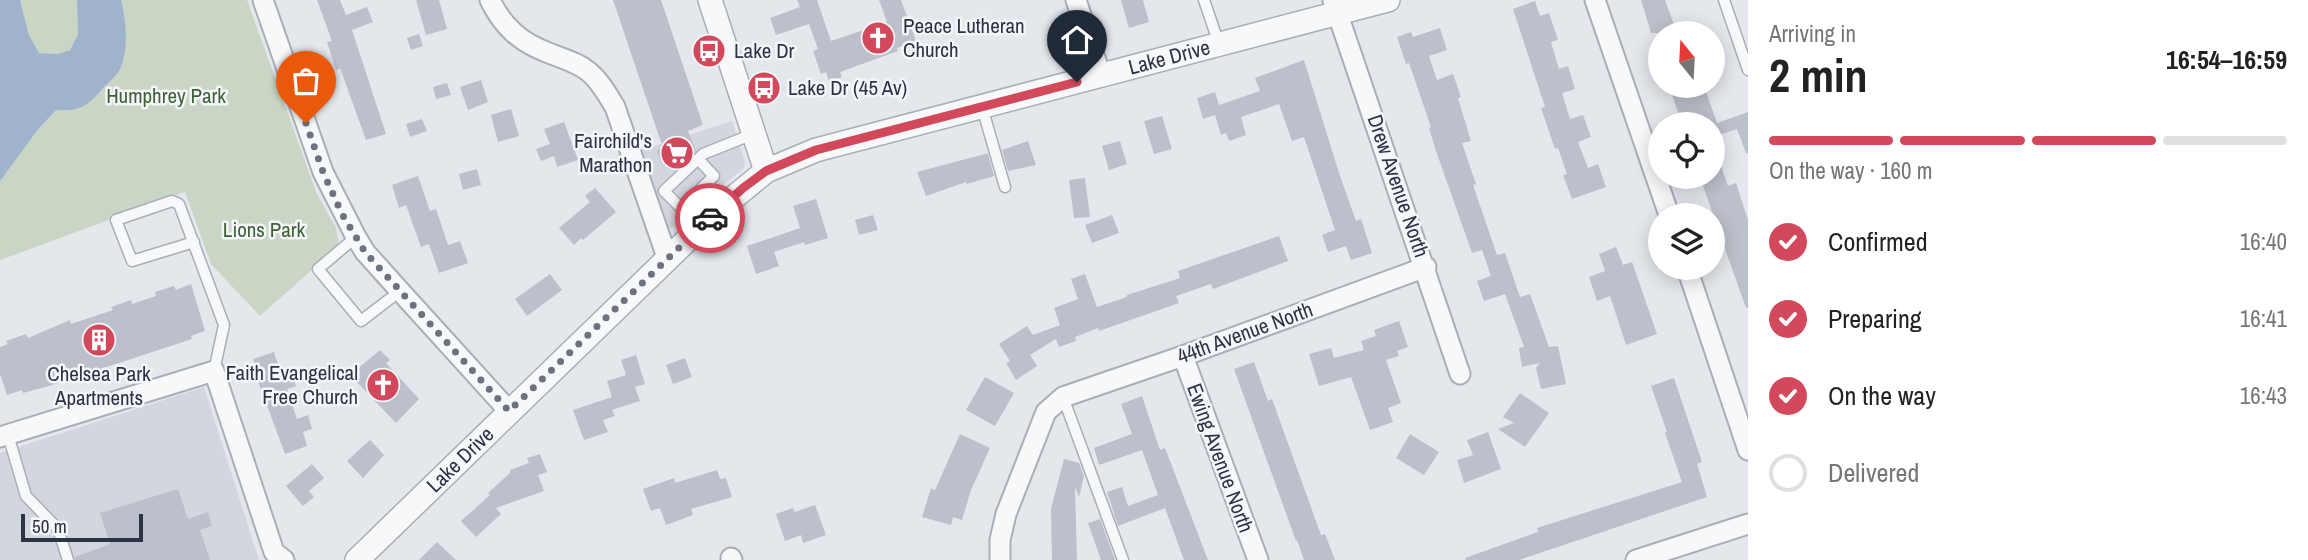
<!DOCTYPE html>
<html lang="en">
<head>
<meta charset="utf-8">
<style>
	:root { --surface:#fff; --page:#f6f6f6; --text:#222; --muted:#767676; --line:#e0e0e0; --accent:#d1495b }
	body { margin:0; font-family:"Archivo Narrow",sans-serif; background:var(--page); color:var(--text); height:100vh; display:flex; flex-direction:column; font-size:26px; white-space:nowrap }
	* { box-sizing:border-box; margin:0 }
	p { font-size:23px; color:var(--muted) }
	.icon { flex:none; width:38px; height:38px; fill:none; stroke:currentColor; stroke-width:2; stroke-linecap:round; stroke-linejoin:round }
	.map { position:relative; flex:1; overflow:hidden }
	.drawer { display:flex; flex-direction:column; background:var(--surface); width:560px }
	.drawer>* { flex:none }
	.needle { width:46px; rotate:342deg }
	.tools { position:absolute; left:1648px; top:21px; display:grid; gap:14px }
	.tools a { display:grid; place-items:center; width:77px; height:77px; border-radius:50%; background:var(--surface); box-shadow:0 4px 18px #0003; font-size:35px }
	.scale { position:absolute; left:21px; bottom:18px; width:122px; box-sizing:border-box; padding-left:7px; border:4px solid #2b3445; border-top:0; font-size:19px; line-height:24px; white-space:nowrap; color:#2b3445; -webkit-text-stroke:5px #f4f6f9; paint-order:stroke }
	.pin { position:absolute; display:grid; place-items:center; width:60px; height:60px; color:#fff; margin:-72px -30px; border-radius:50% 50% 50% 0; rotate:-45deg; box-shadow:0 0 7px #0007 }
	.pin .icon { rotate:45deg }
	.courier { position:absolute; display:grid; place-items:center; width:70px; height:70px; margin:-35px; border:5px solid #d1495b; border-radius:50%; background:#fff; color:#222; box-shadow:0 2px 9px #0007 }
	.summary em { font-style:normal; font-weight:700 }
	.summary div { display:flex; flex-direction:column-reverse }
	.summary { display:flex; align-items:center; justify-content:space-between; height:119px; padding:0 21px }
	h1 { font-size:46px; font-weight:700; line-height:52px }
	.bar { display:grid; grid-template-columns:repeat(4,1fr); gap:10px 7px; align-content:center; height:84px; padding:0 21px }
	.bar i { height:9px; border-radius:5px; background:var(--line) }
	.bar .selected { background:var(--accent) }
	.bar p { grid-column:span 4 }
	ol { padding:0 21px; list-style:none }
	li { display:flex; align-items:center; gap:21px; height:77px }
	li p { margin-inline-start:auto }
	li .icon { padding:7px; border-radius:50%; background:var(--accent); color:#fff; stroke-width:4 }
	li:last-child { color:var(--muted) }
	li i { width:38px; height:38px; border:4px solid var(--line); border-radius:50% }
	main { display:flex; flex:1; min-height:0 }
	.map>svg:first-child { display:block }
	.built { fill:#d2d6de }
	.green { fill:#c9d6c5 }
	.water { fill:#9fb4cc }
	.building { fill:#bbc0ca }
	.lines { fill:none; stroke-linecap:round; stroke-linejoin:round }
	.service-casing { stroke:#a9aeb7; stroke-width:13 }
	.minor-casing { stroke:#a9aeb7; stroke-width:23 }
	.tertiary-casing { stroke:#a9aeb7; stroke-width:26 }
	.path { stroke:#c2c5cb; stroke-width:2.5; stroke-dasharray:5 5; stroke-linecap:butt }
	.service { stroke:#f7f8fa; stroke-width:10 }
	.minor { stroke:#f7f8fa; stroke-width:19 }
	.tertiary { stroke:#f7f8fa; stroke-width:23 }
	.done { stroke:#6c737f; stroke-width:7; stroke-dasharray:0 12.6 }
	.route { stroke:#d1495b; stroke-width:9 }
	.labels { text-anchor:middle; stroke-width:5; stroke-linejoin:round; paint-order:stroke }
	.poi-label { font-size:21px; fill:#2b3445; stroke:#f4f6f9; text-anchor:start }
	.street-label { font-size:21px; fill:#2b3445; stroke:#f4f6f9 }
	.park-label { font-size:21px; fill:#3f6138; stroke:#f4f6f9 }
</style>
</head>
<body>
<main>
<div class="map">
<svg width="1748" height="560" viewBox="0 0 1748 560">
	<rect width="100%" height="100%" fill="#e4e7ec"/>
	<path class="built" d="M 732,121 L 745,162 L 744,168 L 719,188 L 679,227 L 667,228 L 639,151 Z
		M 204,387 L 259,560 L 0,560 L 0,453 Z"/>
	<path class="green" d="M 20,0 L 77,0 L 78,34 L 70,50 L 58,54 L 39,53 L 29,35 Z
		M 99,0 L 247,0 L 316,192 L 336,228 L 339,246 L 260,316 L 211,264 L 185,192 L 0,260 L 0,174 L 61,104 Z"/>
	<path class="water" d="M 0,0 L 20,0 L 29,35 L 39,53 L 58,54 L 70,50 L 78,34 L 77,0 L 121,0 C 126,21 129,46 121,67 C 118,75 109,82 103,88 C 88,106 79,112 56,110 L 36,132 L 0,181 Z"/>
	<path class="building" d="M 317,0 L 340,0 L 346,15 L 367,7 L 373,22 L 352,30 L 386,134 L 366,140 L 340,68 L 336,70 L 327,42 L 332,41 Z
		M 416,0 L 439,0 L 447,29 L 426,35 Z
		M 613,0 L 661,0 L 703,125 L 688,131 L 696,151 L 687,160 L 668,165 L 667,161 L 661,162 L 657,150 L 663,148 Z
		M 797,0 L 817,0 L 831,41 L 887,22 L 879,0 L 901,0 L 916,41 L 897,48 L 898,51 L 840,72 L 842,77 L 829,81 L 826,72 L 821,74 L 813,51 L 818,49 L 809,24 L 776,35 L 770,18 L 800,7 Z
		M 1121,0 L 1143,0 L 1149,22 L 1129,28 Z
		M 1641,0 L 1665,0 L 1677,33 L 1651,33 Z
		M 1535,1 L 1540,16 L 1549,13 L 1558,40 L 1551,42 L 1559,69 L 1568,66 L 1575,89 L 1562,93 L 1570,119 L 1583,115 L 1591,137 L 1578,142 L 1588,168 L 1598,164 L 1606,187 L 1572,199 L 1563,175 L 1567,174 L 1558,148 L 1555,149 L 1541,108 L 1545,107 L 1513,9 Z
		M 1440,28 L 1447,50 L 1429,56 L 1437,80 L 1453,74 L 1461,97 L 1458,98 L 1471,141 L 1462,143 L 1476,184 L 1473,185 L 1497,255 L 1505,253 L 1520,297 L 1530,294 L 1549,347 L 1558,346 L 1566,384 L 1541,389 L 1536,368 L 1540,363 L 1522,367 L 1519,348 L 1524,347 L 1505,294 L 1484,301 L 1477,281 L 1491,276 L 1482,250 L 1472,253 L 1436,151 L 1429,128 L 1431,127 L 1409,63 L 1406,64 L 1397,37 L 1411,32 L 1413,37 Z
		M 419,34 L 423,46 L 411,50 L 407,38 Z
		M 1304,60 L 1339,173 L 1356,221 L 1361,219 L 1372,253 L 1351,260 L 1346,246 L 1328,252 L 1322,235 L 1335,230 L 1304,137 L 1292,141 L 1279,104 L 1241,117 L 1246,135 L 1229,141 L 1226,133 L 1221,135 L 1215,115 L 1203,119 L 1197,98 L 1215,92 L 1219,105 L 1260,91 L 1255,78 Z
		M 481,80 L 488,102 L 468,110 L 460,87 Z
		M 447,83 L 451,95 L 436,99 L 433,87 Z
		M 1669,86 L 1704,86 L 1717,123 L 1748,112 L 1748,153 L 1746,153 L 1737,129 L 1713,137 L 1713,124 L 1682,124 Z
		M 511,109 L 519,136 L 498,142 L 491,115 Z
		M 1162,116 L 1172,149 L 1154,154 L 1144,121 Z
		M 422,119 L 427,131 L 410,137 L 406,124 Z
		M 564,122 L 578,160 L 557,167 L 554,156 L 541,161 L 536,149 L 550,144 L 544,129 Z
		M 1028,141 L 1036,165 L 1008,171 L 1002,150 Z
		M 1120,141 L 1127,164 L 1109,170 L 1102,146 Z
		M 1713,149 L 1715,149 L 1728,186 L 1736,183 L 1748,220 L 1748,308 L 1746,308 L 1730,263 L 1700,177 L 1713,177 Z
		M 985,154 L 988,154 L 994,176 L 967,184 L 966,182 L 926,196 L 917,172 Z
		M 477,169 L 481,185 L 463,190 L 459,174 Z
		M 418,176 L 430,211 L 436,209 L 448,245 L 460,241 L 468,263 L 439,273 L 429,244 L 421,247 L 406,205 L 399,208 L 392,185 Z
		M 1085,178 L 1090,217 L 1074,218 L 1069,180 Z
		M 595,188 L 616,212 L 583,240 L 581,238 L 574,245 L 559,228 L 590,202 L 585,196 Z
		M 816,199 L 828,238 L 805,245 L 804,242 L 774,252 L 779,266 L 756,274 L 747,246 L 800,228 L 793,206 Z
		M 873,215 L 878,230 L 859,235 L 855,220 Z
		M 1112,215 L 1119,233 L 1092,243 L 1085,225 Z
		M 1279,236 L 1288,261 L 1213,289 L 1211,284 L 1176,296 L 1179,303 L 1099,331 L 1098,328 L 1075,337 L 1076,341 L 1059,347 L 1056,339 L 1030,355 L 1037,366 L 1016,380 L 1006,363 L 1010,361 L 999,344 L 1027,326 L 1033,335 L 1060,325 L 1054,308 L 1078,299 L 1071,279 L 1085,274 L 1097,307 L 1127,297 L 1127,295 L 1180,278 L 1178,271 Z
		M 1616,247 L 1623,265 L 1632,262 L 1657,334 L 1626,345 L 1610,296 L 1597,301 L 1589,277 L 1605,271 L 1599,254 Z
		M 550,274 L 562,290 L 527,316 L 515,299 Z
		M 191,284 L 205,331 L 191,336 L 192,339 L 49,386 L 23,393 L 22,390 L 7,395 L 0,374 L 0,347 L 8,344 L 6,341 L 26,334 L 28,338 L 70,320 L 71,324 L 113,310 L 111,307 L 131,300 L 132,304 L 156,296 L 155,292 L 174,286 L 176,290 Z
		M 1399,321 L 1408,347 L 1397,351 L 1399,356 L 1386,360 L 1401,403 L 1388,408 L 1393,422 L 1370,430 L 1351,377 L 1319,386 L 1309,354 L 1331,348 L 1334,358 L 1364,350 L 1361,341 L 1376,336 L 1374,330 Z
		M 380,350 L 390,360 L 386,363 L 419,399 L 396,423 L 350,375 Z
		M 274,352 L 280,371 L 290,368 L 296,386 L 287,389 L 297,419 L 308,415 L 312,429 L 303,432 L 307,446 L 285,454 L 255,373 L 257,372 L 253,359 Z
		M 636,355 L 645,384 L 635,387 L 640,401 L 612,410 L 615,416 L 603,420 L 608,432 L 584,440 L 573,410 L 612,397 L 607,381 L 626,375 L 621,360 Z
		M 685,358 L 692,377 L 673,384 L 666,365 Z
		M 1254,362 L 1268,401 L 1272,399 L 1321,535 L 1325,534 L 1335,560 L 1304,560 L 1297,540 L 1296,541 L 1234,369 Z
		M 985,377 L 1014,393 L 995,426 L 966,410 Z
		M 1674,378 L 1702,462 L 1697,464 L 1707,497 L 1519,560 L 1466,560 L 1465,558 L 1538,532 L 1537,528 L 1682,482 L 1665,433 L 1667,432 L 1651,386 Z
		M 1520,393 L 1549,413 L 1525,447 L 1498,429 L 1514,423 L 1503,417 Z
		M 1142,396 L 1160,450 L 1165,448 L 1208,560 L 1184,560 L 1165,508 L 1118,526 L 1107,492 L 1122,487 L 1128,506 L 1158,495 L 1142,450 L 1099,465 L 1094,448 L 1132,434 L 1121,404 Z
		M 1488,432 L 1501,469 L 1464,483 L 1457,460 L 1473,455 L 1467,440 Z
		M 960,434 L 990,448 L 971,490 L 962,520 L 953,517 L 951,525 L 922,517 L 931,488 L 935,490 Z
		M 1410,434 L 1439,452 L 1424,475 L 1396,458 Z
		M 370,440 L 384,455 L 363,478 L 347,461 Z
		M 540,454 L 547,472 L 538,475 L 544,491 L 496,508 L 501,514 L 476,537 L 461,521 L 490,495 L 488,493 L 510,473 L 510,470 L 529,463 L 527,458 Z
		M 1064,459 L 1079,463 L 1084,476 L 1079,497 L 1075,487 L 1077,560 L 1052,560 L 1051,509 Z
		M 312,464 L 324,478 L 309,491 L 314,497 L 303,506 L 286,486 Z
		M 717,470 L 720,479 L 726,478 L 732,497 L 691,509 L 693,515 L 666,525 L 660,508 L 651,511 L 643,489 L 674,478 L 675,483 Z
		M 178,489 L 188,519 L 208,512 L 212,526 L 200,530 L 210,560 L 76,560 L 75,557 L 110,544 L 100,513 Z
		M 815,505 L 826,535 L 803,543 L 801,535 L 785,541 L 776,514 L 793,508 L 795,512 Z
		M 1100,519 L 1115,560 L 1101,560 L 1088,523 Z
		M 437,542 L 456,560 L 419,560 Z"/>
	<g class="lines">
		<defs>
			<path id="service" d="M 1204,0 L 1219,44
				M 1724,0 L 1748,70
				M 982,107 L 1005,187
				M 698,159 L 714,176 L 681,208 L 664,191 L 698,159 L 703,154 L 753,134
				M 356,237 L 318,269 L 361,321 L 400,291
				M 194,242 L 132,261 L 116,220 L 172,201 L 179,204 L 224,325 L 214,371
				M 1063,397 L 1123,560
				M 8,435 L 26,496 L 58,529 L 68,560"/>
			<path id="minor" d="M 263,0 L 323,172 L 356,237 L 365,252 L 400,291 L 509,411
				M 490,0 C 503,27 521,43 549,53 C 563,59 577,62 589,72 C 600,81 607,94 615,107 L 668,260
				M 1076,0 L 1101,76
				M 1333,0 L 1460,374
				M 1595,0 L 1669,215
				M 1687,268 L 1748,450
				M 1183,356 L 1258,560
				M 0,437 L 214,371 L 274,552 L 284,560
				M 731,558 L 732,560
				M 1000,560 L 1000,540 L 1006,514 L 1046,412 L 1063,397 L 1183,356 L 1426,267
				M 1636,560 L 1748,524"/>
			<g id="tertiary">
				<path d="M 710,0 L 766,171"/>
				<path id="s1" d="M 357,560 L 716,212 L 766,171 L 816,150 L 1388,0"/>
			</g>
		</defs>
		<use href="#service" class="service-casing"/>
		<use href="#minor" class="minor-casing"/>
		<use href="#tertiary" class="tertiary-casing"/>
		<path class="path" d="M 85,560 L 99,555"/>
		<use href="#service" class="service"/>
		<use href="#minor" class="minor"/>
		<use href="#tertiary" class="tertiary"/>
	</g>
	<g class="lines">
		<path class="done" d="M 306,123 L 323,172 L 342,214 L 365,252 L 509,411 L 710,218"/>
		<path class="route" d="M 710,218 L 743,188 L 766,171 L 816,150 L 1077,82"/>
	</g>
	<defs>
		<symbol id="church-disc" viewBox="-11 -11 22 22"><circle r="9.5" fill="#d1495b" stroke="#f4f6f9"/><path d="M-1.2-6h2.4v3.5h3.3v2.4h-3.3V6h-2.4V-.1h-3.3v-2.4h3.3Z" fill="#fff"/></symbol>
		<symbol id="bus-disc" viewBox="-11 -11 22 22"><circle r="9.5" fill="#d1495b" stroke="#f4f6f9"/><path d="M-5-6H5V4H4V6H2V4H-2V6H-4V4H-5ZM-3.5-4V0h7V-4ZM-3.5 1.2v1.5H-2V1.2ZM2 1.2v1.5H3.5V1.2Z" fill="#fff"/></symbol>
		<symbol id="supermarket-disc" viewBox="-11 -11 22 22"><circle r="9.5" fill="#d1495b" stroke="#f4f6f9"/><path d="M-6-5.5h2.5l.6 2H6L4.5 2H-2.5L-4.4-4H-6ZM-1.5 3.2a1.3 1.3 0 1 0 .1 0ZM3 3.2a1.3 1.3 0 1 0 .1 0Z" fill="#fff"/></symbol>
		<symbol id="building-disc" viewBox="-11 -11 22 22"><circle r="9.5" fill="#d1495b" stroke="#f4f6f9"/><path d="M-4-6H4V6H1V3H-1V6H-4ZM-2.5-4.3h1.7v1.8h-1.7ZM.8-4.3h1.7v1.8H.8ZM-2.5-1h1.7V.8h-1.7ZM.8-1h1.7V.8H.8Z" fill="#fff"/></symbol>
	</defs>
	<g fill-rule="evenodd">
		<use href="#church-disc" x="859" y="19" width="38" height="38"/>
		<use href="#bus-disc" x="690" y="32" width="38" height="38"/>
		<use href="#bus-disc" x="745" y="69" width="38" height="38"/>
		<use href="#supermarket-disc" x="658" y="134" width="38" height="38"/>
		<use href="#building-disc" x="80" y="321" width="38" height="38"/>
		<use href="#church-disc" x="364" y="366" width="38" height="38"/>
	</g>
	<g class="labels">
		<g class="poi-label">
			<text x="903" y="33">Peace Lutheran<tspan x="903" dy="24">Church</tspan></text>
			<text x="734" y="58">Lake Dr</text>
			<text x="788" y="95">Lake Dr (45 Av)</text>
			<text x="652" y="148" text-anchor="end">Fairchild's<tspan x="652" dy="24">Marathon</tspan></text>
			<text x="358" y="380" text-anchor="end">Faith Evangelical<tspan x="358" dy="24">Free Church</tspan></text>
			<text x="99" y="381" text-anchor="middle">Chelsea Park<tspan x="99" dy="24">Apartments</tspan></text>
		</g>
		<g class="street-label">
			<text dy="7" stroke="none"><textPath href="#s1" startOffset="984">Lake Drive</textPath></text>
			<text transform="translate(1398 186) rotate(71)" y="7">Drew Avenue North</text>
			<text transform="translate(1245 333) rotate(-20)" y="7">44th Avenue North</text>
			<text transform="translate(1220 458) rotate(70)" y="7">Ewing Avenue North</text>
			<text dy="7" stroke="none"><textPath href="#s1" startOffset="144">Lake Drive</textPath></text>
		</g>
		<g class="park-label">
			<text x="166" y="103">Humphrey Park</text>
			<text x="264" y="237">Lions Park</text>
		</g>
	</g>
</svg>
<div class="tools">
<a><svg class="needle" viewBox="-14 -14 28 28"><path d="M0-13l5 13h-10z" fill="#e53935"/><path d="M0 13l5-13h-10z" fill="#767676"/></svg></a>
<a><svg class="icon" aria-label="locate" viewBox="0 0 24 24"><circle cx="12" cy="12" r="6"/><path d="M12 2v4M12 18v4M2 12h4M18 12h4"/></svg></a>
<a><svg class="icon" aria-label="layers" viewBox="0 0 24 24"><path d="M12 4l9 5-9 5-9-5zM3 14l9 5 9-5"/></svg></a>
</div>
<div class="scale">50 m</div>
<div class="pin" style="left:306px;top:123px;background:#ea580c"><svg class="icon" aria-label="bag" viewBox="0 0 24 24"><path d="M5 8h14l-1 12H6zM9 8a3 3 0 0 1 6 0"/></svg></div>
<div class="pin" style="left:1077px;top:82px;background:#1f2937"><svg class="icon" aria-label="home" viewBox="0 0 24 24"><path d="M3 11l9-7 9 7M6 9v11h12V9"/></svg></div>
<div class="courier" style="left:710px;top:218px"><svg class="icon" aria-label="car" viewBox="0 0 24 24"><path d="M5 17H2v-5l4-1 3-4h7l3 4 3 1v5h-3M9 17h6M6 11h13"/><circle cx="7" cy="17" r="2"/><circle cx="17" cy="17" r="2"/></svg></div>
</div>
<section class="drawer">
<div class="summary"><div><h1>2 min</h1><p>Arriving in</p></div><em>16:54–16:59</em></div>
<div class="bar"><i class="selected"></i><i class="selected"></i><i class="selected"></i><i></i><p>On the way · 160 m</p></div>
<ol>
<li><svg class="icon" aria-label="check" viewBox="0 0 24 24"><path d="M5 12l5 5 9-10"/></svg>Confirmed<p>16:40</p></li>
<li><svg class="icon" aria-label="check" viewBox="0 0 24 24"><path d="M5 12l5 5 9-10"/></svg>Preparing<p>16:41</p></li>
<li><svg class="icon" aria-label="check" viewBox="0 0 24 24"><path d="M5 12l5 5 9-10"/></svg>On the way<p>16:43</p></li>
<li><i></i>Delivered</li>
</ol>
</section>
</main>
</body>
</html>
